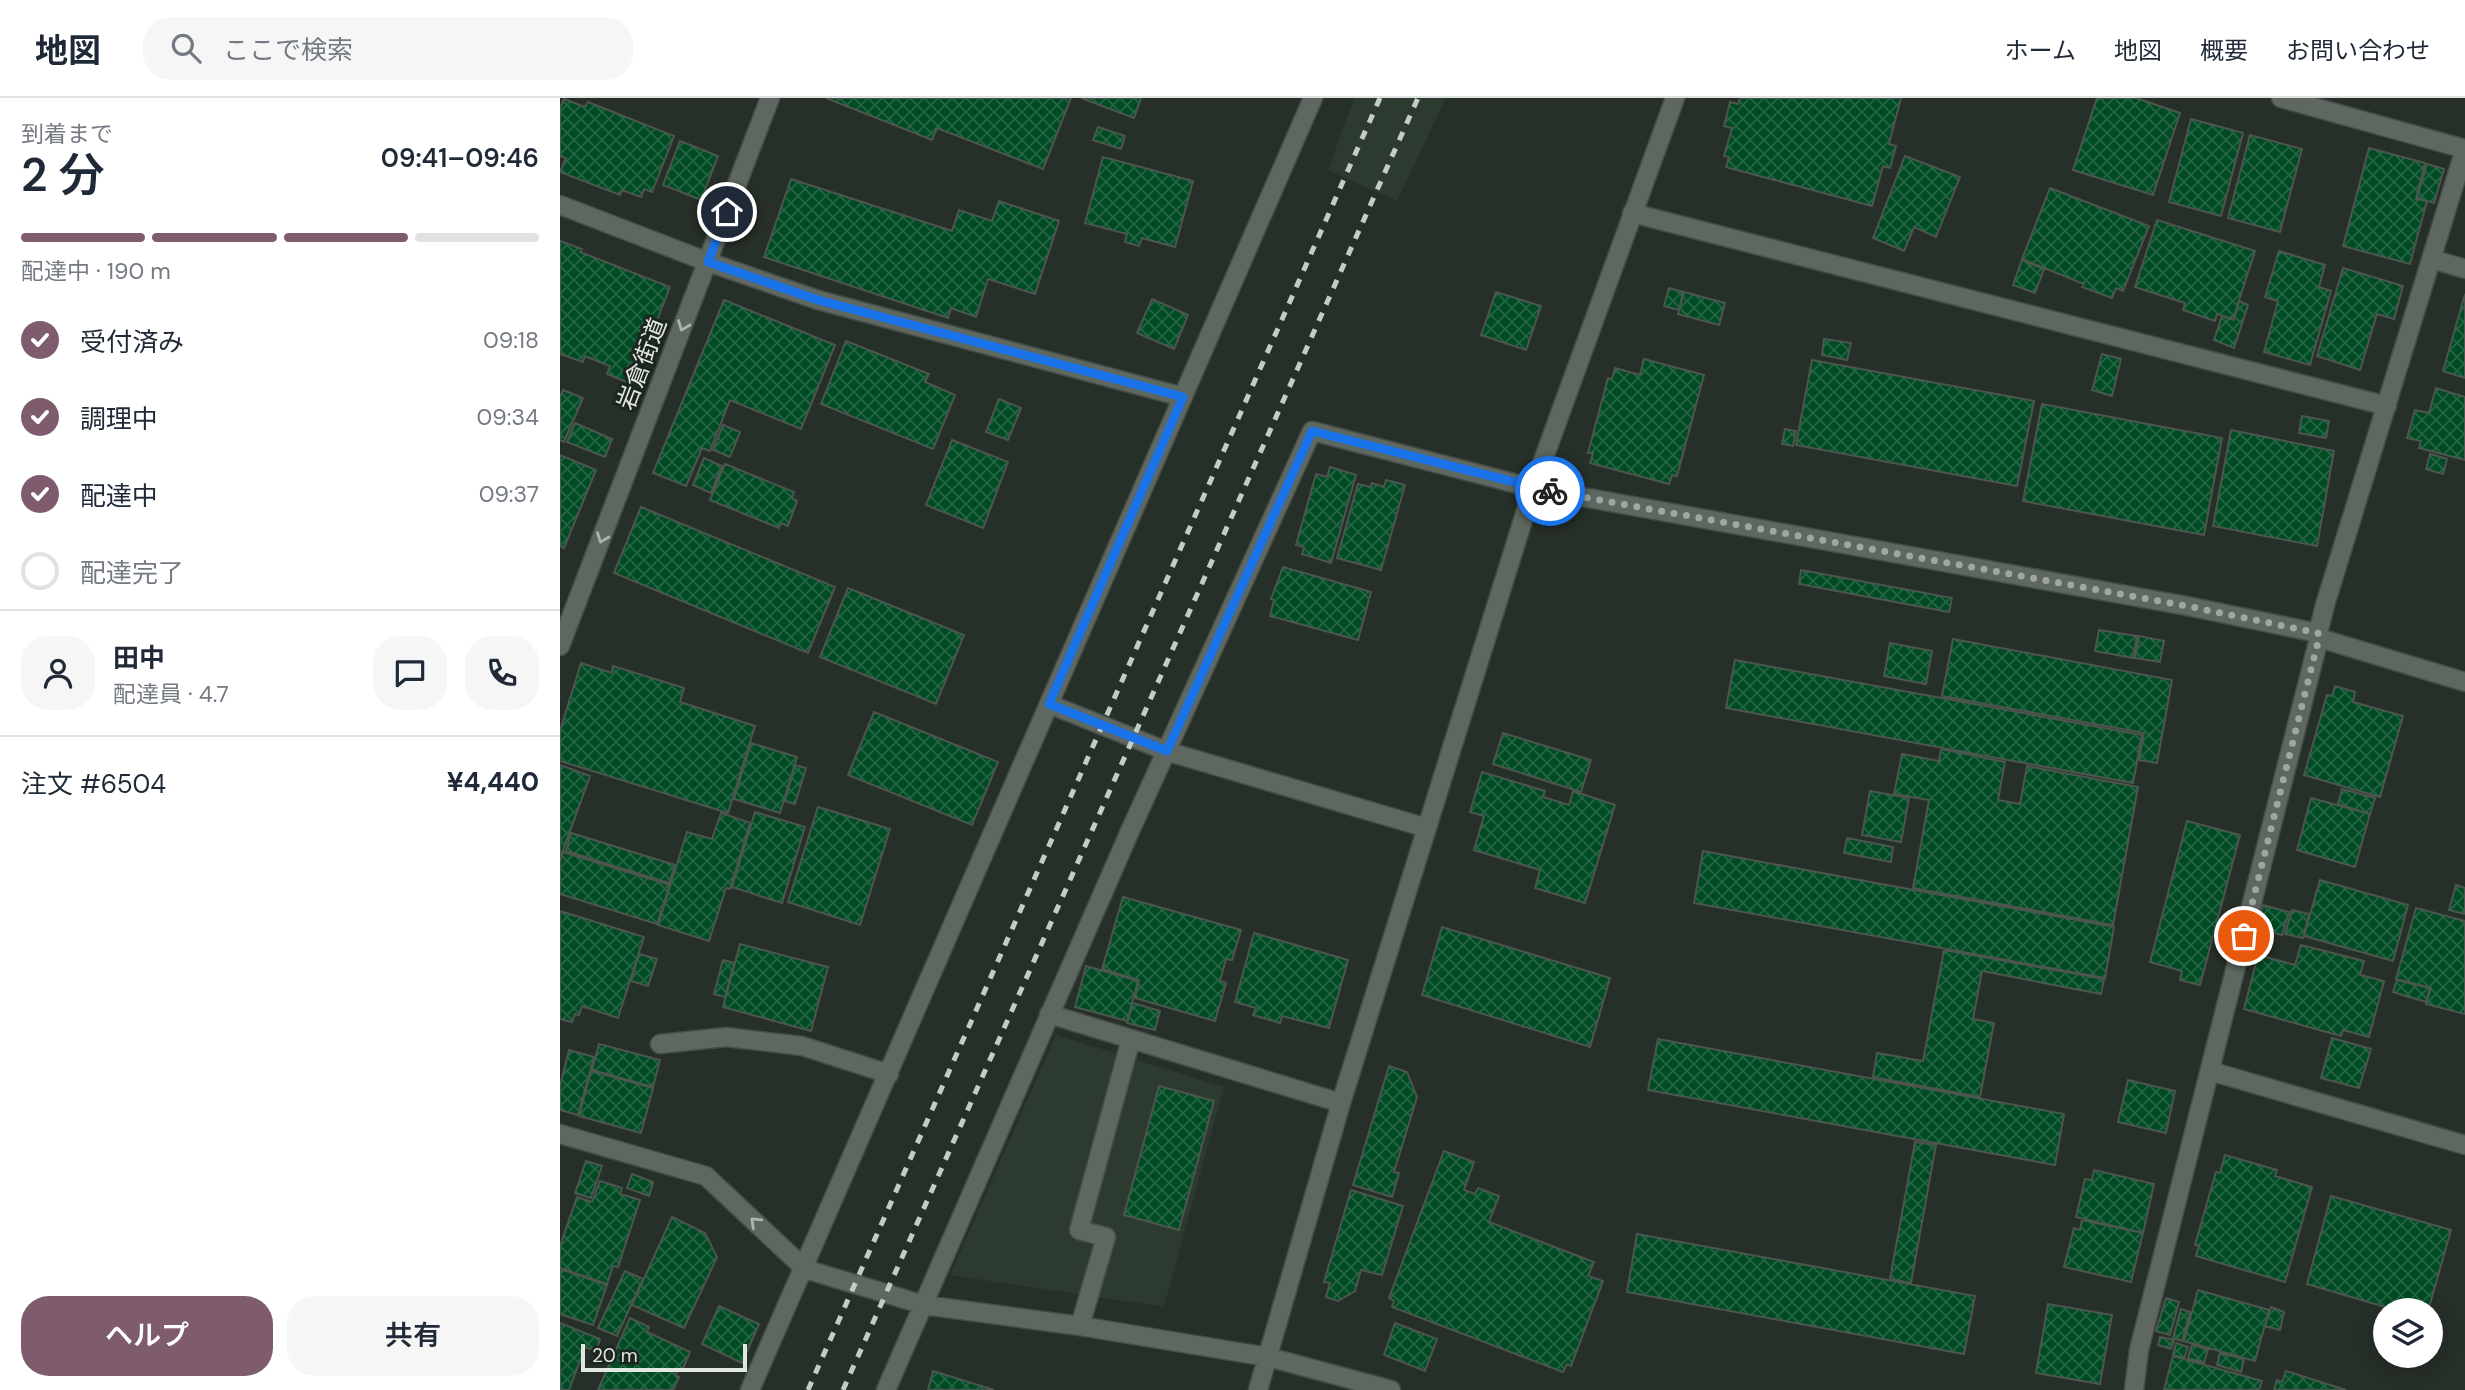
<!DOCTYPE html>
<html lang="ja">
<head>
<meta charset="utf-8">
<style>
	:root { --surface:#fff; --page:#f6f6f7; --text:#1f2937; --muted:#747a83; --line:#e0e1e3; --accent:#7e5c6d }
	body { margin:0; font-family:"DM Sans","Noto Sans JP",sans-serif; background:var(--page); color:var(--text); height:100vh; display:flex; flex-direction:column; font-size:26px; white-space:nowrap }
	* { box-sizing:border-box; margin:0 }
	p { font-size:23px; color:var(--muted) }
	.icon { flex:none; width:38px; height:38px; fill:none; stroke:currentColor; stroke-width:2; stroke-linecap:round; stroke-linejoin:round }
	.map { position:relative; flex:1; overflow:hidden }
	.drawer { display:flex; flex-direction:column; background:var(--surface); width:560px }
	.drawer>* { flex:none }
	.fabs { position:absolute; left:1813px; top:1200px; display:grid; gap:14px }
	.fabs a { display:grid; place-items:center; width:70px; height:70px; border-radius:50%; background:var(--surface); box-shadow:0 4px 18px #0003; font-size:35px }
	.scale { position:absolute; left:21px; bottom:18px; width:166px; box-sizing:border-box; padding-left:7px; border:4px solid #e1e7e3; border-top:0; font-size:19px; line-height:24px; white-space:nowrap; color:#e1e7e3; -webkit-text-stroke:5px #1d251f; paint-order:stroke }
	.pin { position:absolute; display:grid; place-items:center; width:60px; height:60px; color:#fff; margin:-30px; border:4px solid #fff; border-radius:50%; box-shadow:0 2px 7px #0007 }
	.courier { position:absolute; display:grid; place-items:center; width:70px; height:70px; margin:-35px; border:5px solid #1a73e8; border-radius:50%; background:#fff; color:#222; box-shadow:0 2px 9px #0007 }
	.headline em { font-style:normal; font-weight:600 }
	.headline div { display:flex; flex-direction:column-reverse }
	.headline { display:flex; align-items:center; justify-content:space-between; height:119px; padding:0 21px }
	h1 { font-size:46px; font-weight:600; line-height:52px }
	.bar { display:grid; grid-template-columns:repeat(4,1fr); gap:10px 7px; align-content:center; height:84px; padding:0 21px }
	.bar i { height:9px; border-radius:5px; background:var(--line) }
	.bar .current { background:var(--accent) }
	.bar p { grid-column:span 4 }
	.line { display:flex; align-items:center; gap:18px; padding:0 21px; border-top:2px solid var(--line) }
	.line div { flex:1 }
	.round { display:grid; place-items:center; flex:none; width:74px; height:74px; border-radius:28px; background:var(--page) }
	ol { padding:0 21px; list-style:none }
	li { display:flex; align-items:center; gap:21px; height:77px }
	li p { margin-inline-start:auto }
	li .icon { padding:7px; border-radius:50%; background:var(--accent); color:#fff; stroke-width:4 }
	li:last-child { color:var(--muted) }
	li i { width:38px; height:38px; border:4px solid var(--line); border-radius:50% }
	.action { display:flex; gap:14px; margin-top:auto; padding:14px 21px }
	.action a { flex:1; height:80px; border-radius:28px; background:var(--accent); color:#fff; font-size:28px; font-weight:600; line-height:80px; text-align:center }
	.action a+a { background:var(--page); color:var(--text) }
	header { display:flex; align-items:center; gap:42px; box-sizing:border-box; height:98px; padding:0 35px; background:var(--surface); border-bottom:2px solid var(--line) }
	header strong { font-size:33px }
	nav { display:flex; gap:38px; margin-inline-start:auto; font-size:24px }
	.search { width:490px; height:63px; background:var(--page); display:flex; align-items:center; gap:18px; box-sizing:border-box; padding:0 24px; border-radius:28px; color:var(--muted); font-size:26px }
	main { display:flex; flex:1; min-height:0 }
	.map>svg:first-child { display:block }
	.built { fill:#2d3a30 }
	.building { fill:url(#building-cross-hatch); stroke:#4d554f; stroke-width:2 }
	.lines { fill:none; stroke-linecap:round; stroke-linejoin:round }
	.minor-casing { stroke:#464d48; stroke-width:21 }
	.minor { stroke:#5e6760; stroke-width:18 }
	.rail { stroke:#c5ccc7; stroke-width:5; stroke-dasharray:9 9; stroke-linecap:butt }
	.oneway { stroke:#adb4af }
	.done { stroke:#a0a7a2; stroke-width:7; stroke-dasharray:0 12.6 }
	.route { stroke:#1a73e8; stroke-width:9 }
	.labels { text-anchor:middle; stroke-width:6; stroke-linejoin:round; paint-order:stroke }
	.street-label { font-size:24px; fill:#e1e7e3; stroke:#1d251f }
</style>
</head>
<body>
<header>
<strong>地図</strong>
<div class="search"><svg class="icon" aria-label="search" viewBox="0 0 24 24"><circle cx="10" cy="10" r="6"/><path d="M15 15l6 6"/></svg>ここで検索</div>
<nav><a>ホーム</a><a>地図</a><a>概要</a><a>お問い合わせ</a></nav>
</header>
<main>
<section class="drawer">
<div class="headline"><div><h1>2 分</h1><p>到着まで</p></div><em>09:41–09:46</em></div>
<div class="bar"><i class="current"></i><i class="current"></i><i class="current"></i><i></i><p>配達中 · 190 m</p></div>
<ol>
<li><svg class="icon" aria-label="check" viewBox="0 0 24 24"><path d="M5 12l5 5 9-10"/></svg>受付済み<p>09:18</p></li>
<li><svg class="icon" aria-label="check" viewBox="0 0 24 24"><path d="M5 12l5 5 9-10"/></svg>調理中<p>09:34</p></li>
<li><svg class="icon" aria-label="check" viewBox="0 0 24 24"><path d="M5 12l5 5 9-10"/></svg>配達中<p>09:37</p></li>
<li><i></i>配達完了</li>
</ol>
<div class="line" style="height:126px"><a class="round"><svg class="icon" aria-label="person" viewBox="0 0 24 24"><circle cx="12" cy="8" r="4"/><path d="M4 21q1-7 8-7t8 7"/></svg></a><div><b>田中</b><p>配達員 · 4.7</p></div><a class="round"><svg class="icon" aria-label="chat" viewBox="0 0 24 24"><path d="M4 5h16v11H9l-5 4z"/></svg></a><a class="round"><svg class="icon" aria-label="phone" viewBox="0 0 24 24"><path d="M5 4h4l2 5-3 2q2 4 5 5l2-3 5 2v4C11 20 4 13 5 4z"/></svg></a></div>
<div class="line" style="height:91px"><div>注文 #6504</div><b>¥4,440</b></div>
<div class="action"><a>ヘルプ</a><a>共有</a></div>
</section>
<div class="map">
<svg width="1905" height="1292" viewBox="0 0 1905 1292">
	<defs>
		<pattern id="building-cross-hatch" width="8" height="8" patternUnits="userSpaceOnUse" patternTransform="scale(1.75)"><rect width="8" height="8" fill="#004b24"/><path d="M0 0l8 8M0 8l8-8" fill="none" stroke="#256544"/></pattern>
	</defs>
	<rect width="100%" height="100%" fill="#272f29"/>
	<path class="built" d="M 794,0 L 886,0 L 837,103 L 768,72 Z
		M 496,937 L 664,989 L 604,1209 L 390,1177 Z"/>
	<path class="building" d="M 266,0 L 511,0 L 483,71 L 377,30 L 372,42 Z
		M 521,0 L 581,0 L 574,20 Z
		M 1180,0 L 1341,0 L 1329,46 L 1336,48 L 1330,70 L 1323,68 L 1312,108 L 1166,69 L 1169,59 L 1164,58 L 1172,30 L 1164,28 L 1170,4 L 1178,6 Z
		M 1537,0 L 1576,0 L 1620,15 L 1593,97 L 1513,72 Z
		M 4,1 L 25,9 L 28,4 L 114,38 L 92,94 L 84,91 L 81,99 L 62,92 L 60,97 L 0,74 L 6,60 L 0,58 L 0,10 Z
		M 1631,21 L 1683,35 L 1661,118 L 1609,104 Z
		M 538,29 L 565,38 L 561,51 L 533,42 Z
		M 1690,37 L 1742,51 L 1720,134 L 1668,120 Z
		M 120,43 L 158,58 L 141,102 L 103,87 Z
		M 1809,50 L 1865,65 L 1856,101 L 1867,103 L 1850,166 L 1783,148 Z
		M 1345,58 L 1400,79 L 1376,139 L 1354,129 L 1344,153 L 1313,140 Z
		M 543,59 L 633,83 L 615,149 L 582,140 L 579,148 L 565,144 L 567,136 L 525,125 Z
		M 1867,66 L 1884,71 L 1874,105 L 1857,100 Z
		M 231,81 L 392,133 L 399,112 L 432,123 L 439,103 L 499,123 L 475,196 L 428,181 L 416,219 L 391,210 L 388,220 L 204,159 Z
		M 1490,90 L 1589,128 L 1563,193 L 1556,190 L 1552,200 L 1522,189 L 1524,186 L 1462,161 Z
		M 1597,122 L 1695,153 L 1673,221 L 1657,216 L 1655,223 L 1623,212 L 1625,205 L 1575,189 Z
		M 0,143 L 22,151 L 20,154 L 110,189 L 77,273 L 74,272 L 69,285 L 47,276 L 50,268 L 25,258 L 23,264 L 0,256 Z
		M 1719,153 L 1765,167 L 1759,189 L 1771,193 L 1750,267 L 1704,254 L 1718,203 L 1705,199 Z
		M 1462,162 L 1484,171 L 1475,195 L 1453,187 Z
		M 1783,170 L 1843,188 L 1834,221 L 1817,216 L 1800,272 L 1757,258 Z
		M 1109,190 L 1123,194 L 1119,212 L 1104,208 Z
		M 936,194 L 981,208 L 966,252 L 921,237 Z
		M 1124,194 L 1165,205 L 1159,227 L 1118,216 Z
		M 1905,196 L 1905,280 L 1883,273 Z
		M 592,201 L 628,217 L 614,251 L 577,235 Z
		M 164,202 L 275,247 L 241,331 L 170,302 L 150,353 L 142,350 L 126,388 L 93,375 Z
		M 1679,203 L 1688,207 L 1674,250 L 1654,242 L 1662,218 L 1674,222 Z
		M 1264,241 L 1291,245 L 1287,262 L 1262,257 Z
		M 286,243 L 369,276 L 365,284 L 395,297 L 373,351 L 261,306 Z
		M 1542,256 L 1561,261 L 1552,298 L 1532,292 Z
		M 1084,261 L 1144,277 L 1117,378 L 1112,377 L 1109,386 L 1030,365 L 1033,355 L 1028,355 L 1048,280 L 1052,281 L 1055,270 L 1080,277 Z
		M 1252,262 L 1474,303 L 1457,388 L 1236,347 Z
		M 1876,290 L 1905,299 L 1905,362 L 1859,350 L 1861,343 L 1847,340 L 1855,312 L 1869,315 Z
		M 3,292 L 23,300 L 4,344 L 0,342 L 0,299 Z
		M 439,301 L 461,310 L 448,342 L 426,334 Z
		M 1482,306 L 1662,340 L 1644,437 L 1463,403 Z
		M 1742,318 L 1769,323 L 1766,340 L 1739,335 Z
		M 15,325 L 52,341 L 45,359 L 7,344 Z
		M 163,327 L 180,334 L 170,359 L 153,352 Z
		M 1225,331 L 1236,333 L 1233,348 L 1222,346 Z
		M 1671,332 L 1774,353 L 1757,448 L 1653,428 Z
		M 392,342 L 448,364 L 423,430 L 366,407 Z
		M 1870,356 L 1887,361 L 1883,376 L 1866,371 Z
		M 0,357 L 36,372 L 4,450 L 0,448 Z
		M 144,360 L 162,368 L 151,395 L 133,387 Z
		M 165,366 L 234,394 L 232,400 L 237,403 L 228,428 L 221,425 L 219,430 L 150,402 Z
		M 770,369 L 796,377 L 771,465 L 742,456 L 744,449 L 736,447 L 756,376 L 767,379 Z
		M 826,382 L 845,387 L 821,472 L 777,460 L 798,386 L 811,389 L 812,385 L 824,389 Z
		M 81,409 L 275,489 L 248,555 L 54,475 Z
		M 723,469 L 811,494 L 798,542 L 710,518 L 714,502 L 711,501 Z
		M 1241,472 L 1392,500 L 1389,514 L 1239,486 Z
		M 288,490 L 404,537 L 376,606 L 260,559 Z
		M 1539,532 L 1577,538 L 1573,560 L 1535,553 Z
		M 1579,538 L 1604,543 L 1600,564 L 1575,560 Z
		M 1393,541 L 1612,582 L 1597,665 L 1579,662 L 1584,635 L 1382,598 Z
		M 1330,545 L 1372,553 L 1366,586 L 1324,578 Z
		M 1175,562 L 1582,637 L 1573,685 L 1166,610 Z
		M 21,565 L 52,575 L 53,568 L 124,590 L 120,604 L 195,628 L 168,715 L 0,663 L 0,633 Z
		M 1775,588 L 1795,594 L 1793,604 L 1843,618 L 1820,699 L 1744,677 L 1767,597 L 1772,598 Z
		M 314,614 L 438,664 L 412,727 L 288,677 Z
		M 943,635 L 1031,662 L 1021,694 L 933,666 Z
		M 191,645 L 237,659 L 220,715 L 174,701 Z
		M 1381,651 L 1445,664 L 1438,702 L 1460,706 L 1467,668 L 1578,689 L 1553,827 L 1353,790 L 1369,702 L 1334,696 L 1342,656 L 1379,663 Z
		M 0,667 L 30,678 L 0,761 Z
		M 235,667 L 246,670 L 235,706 L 225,703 Z
		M 922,674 L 985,693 L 983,699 L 1009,707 L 1013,693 L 1055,707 L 1025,805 L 975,790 L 980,772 L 914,752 L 924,718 L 910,714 Z
		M 1782,691 L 1815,700 L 1810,716 L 1778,706 Z
		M 1310,693 L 1349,700 L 1341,744 L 1302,737 Z
		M 1751,700 L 1810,716 L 1795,769 L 1737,752 Z
		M 258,709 L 330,731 L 300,827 L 228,804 Z
		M 195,714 L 245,729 L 222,805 L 172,789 Z
		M 161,715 L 190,725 L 170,791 L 166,790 L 149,843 L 98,827 L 127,734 L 152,741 Z
		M 1627,723 L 1680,737 L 1640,887 L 1620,882 L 1622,873 L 1590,864 Z
		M 11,735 L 115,767 L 109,785 L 6,753 Z
		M 1287,740 L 1333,749 L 1331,764 L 1284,755 Z
		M 1143,753 L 1554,829 L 1545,880 L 1134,805 Z
		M 3,754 L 110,787 L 97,826 L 0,796 L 0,764 Z
		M 1760,782 L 1848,807 L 1833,863 L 1744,838 Z
		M 1896,787 L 1905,790 L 1905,816 L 1889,812 Z
		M 563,799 L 681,832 L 672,862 L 666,861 L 660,883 L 666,885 L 655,923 L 575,900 L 579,882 L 542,871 Z
		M 1703,807 L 1729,814 L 1722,837 L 1697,830 Z
		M 1856,810 L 1905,823 L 1905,916 L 1866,906 L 1871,890 L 1836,881 Z
		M 1732,812 L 1749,816 L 1743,840 L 1725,836 Z
		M 0,813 L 84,839 L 58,920 L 22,908 L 19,917 L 15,916 L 12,924 L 0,921 Z
		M 882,829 L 1050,880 L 1030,949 L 862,897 Z
		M 694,835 L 788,862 L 769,930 L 722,918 L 720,925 L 693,917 L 696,910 L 675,904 Z
		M 180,846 L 268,869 L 251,933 L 163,909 Z
		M 1741,847 L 1804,863 L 1800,877 L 1824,883 L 1809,939 L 1783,932 L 1781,938 L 1684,911 L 1698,857 L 1735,867 Z
		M 1384,852 L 1544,881 L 1541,896 L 1422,873 L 1413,921 L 1434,925 L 1420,999 L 1313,979 L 1317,955 L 1363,963 Z
		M 79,856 L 97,861 L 88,888 L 71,883 Z
		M 163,862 L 174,865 L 165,899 L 154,896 Z
		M 526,868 L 578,883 L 567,923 L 515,909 Z
		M 1837,882 L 1870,890 L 1866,904 L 1833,894 Z
		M 573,905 L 600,913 L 595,932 L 567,925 Z
		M 1772,940 L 1811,951 L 1799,990 L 1761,980 Z
		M 1098,941 L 1504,1016 L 1495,1067 L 1088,992 Z
		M 39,946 L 100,962 L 93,989 L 32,972 Z
		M 9,952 L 34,959 L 18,1017 L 0,1012 L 0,988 Z
		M 829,968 L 847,974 L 857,999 L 834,1074 L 839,1075 L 832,1099 L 793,1087 Z
		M 31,973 L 93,990 L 81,1035 L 19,1018 Z
		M 1568,982 L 1615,993 L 1606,1035 L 1558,1024 Z
		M 599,988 L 654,1003 L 619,1132 L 564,1117 Z
		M 1355,1044 L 1376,1047 L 1351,1185 L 1330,1181 Z
		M 884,1053 L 914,1064 L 904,1092 L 915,1096 L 918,1090 L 939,1098 L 929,1124 L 1034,1164 L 1028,1178 L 1043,1183 L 1011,1268 L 1007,1266 L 1003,1274 L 832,1209 L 834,1203 L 829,1200 Z
		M 1665,1057 L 1717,1072 L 1715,1078 L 1752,1089 L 1725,1184 L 1636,1158 L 1639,1148 L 1635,1147 L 1656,1074 L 1660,1075 Z
		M 26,1063 L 42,1068 L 31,1100 L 15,1095 Z
		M 1534,1072 L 1594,1086 L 1583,1135 L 1516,1119 L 1525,1081 L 1532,1082 Z
		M 72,1076 L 93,1084 L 89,1098 L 67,1090 Z
		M 40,1083 L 62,1090 L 60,1096 L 80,1102 L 58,1169 L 53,1168 L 47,1186 L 0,1170 L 0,1148 L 17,1099 L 32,1104 Z
		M 791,1092 L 843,1108 L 822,1177 L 801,1172 L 795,1193 L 778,1203 L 766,1199 L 770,1185 L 764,1184 Z
		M 1771,1098 L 1891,1132 L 1868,1213 L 1839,1213 L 1747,1186 Z
		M 112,1119 L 145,1135 L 157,1159 L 124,1230 L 72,1207 Z
		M 1522,1122 L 1583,1135 L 1571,1184 L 1504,1169 L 1514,1130 L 1520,1132 Z
		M 1077,1136 L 1415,1198 L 1404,1256 L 1067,1194 Z
		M 0,1171 L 47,1187 L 33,1227 L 0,1216 Z
		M 65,1173 L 83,1181 L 57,1238 L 38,1230 Z
		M 1638,1192 L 1709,1212 L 1695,1263 L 1624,1243 Z
		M 1606,1200 L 1619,1204 L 1610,1237 L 1596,1233 Z
		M 1488,1206 L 1552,1217 L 1540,1286 L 1476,1275 Z
		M 159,1208 L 199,1226 L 182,1265 L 142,1246 Z
		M 1711,1209 L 1724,1214 L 1720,1232 L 1705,1228 Z
		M 1621,1211 L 1630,1214 L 1622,1243 L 1613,1240 Z
		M 70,1220 L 89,1229 L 87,1234 L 130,1254 L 122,1273 L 118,1272 L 115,1277 L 119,1279 L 113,1292 L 38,1292 Z
		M 0,1225 L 40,1241 L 36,1253 L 25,1249 L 9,1292 L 0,1292 Z
		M 835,1225 L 877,1241 L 865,1273 L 824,1257 Z
		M 1600,1239 L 1614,1242 L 1611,1251 L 1598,1247 Z
		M 1616,1245 L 1628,1249 L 1624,1260 L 1613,1257 Z
		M 1632,1247 L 1648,1251 L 1644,1265 L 1628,1260 Z
		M 1660,1255 L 1684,1261 L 1681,1274 L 1657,1267 Z
		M 1613,1258 L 1702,1283 L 1699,1292 L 1604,1292 Z
		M 373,1273 L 434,1292 L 368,1292 Z
		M 1726,1273 L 1786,1292 L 1714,1292 L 1717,1282 L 1722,1284 Z"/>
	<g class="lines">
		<defs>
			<path id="minor" d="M 0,107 L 148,164 L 258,202 L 623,299
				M 1072,115 L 1827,308
				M 1872,161 L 1905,171
				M 1759,540 L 1905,584
				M 0,548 L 210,0
				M 489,606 L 606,653 L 867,730
				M 489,916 L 781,1005
				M 100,946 L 166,939 L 242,948 L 329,976
				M 1650,973 L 1905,1047
				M 0,1036 L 146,1078 L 245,1171 L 364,1207 L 520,1228 L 708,1259 L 831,1292
				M 520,1228 L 546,1139 L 519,1132 L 571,941
				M 190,1292 L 753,0
				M 326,1292 L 570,733 L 752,333 L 973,390 L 1627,508 L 1758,535
				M 698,1292 L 781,1005 L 973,390 L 1115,0
				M 1574,1292 L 1579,1252 L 1759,540 L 1758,535 L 1765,507 L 1905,51 L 1721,0"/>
		</defs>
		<use href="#minor" class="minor-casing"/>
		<use href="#minor" class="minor"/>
		<path class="rail" d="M 248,1292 L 820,0
			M 283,1292 L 858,0"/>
	</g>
	<defs><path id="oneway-chevron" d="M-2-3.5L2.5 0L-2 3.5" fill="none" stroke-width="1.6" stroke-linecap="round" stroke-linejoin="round" transform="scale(1.75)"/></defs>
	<g class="oneway">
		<use href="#oneway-chevron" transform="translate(123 228) rotate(111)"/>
		<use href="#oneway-chevron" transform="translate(42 440) rotate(111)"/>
		<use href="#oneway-chevron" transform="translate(195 1124) rotate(-137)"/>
	</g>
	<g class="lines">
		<path class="done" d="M 990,393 L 1627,508 L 1758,535 L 1759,540 L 1684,838"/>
		<path class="route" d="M 167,114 L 148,164 L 258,202 L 623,299 L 489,606 L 607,653 L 752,333 L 990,393"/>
	</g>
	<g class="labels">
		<g class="street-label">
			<text transform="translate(82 266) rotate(-69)" y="8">岩倉街道</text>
		</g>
	</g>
</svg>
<div class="fabs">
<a><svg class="icon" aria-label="layers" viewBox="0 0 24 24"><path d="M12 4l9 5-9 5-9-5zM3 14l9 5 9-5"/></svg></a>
</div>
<div class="scale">20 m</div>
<div class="pin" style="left:1684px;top:838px;background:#ea580c"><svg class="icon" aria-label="bag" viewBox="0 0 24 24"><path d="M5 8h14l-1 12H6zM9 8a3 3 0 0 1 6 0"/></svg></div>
<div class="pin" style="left:167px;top:114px;background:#1f2937"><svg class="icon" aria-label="home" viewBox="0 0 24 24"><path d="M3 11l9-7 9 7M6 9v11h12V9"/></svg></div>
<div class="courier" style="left:990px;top:393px"><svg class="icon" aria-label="bike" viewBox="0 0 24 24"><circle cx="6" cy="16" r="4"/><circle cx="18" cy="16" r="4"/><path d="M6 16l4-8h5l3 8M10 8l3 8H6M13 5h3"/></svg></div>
</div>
</main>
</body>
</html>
